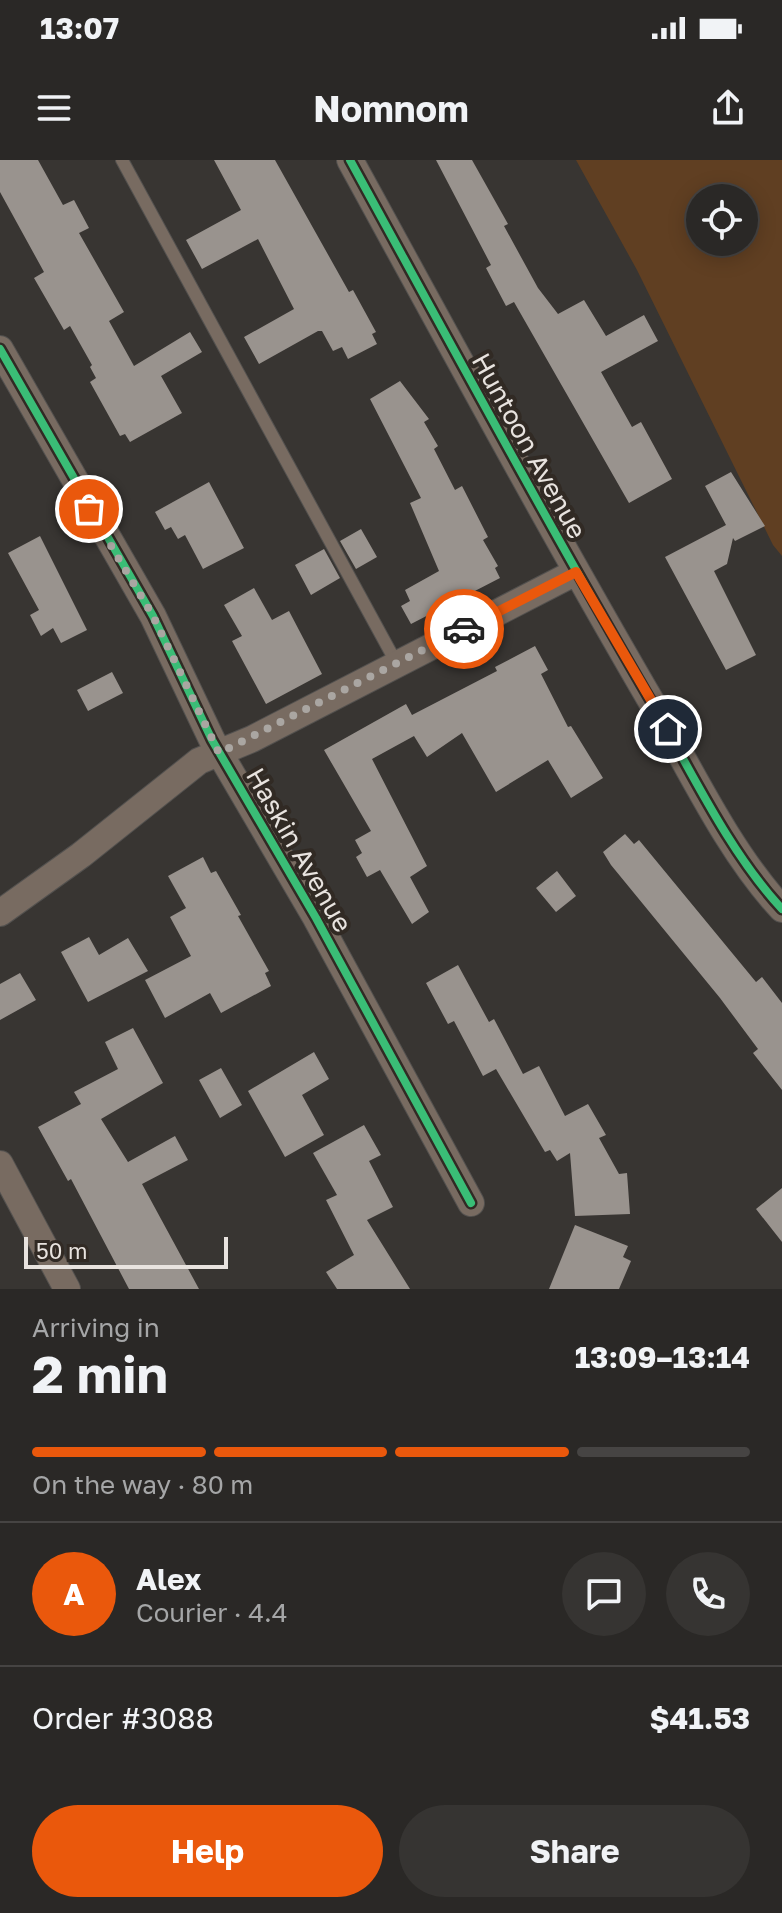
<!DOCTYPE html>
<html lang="en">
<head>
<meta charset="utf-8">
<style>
	:root { --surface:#2a2826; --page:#363432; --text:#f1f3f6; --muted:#a5a6a7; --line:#464443; --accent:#ea580c }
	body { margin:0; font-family:"Golos Text",sans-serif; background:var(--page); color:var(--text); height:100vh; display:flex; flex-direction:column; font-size:30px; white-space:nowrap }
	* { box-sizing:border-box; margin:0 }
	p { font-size:26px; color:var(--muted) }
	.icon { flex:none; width:44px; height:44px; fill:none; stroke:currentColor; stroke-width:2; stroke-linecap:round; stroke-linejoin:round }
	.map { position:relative; height:1129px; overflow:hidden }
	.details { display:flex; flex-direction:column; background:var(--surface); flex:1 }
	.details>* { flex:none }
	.controls { position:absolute; left:686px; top:24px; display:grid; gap:16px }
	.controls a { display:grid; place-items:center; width:72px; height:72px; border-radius:50%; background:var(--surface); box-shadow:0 4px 20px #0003,0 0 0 2px var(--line); font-size:40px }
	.scale { position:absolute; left:24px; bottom:20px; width:204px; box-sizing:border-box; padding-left:8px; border:4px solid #e8e3df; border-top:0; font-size:22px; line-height:28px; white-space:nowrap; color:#e8e3df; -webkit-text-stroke:6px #312a24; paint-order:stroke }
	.pin { position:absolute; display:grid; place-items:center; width:68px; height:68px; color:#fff; margin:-34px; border:4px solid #fff; border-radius:50%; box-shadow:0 2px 8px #0007 }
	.courier { position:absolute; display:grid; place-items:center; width:80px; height:80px; margin:-40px; border:6px solid #ea580c; border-radius:50%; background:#fff; color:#222; box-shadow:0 2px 10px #0007 }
	.overview em { font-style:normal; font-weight:700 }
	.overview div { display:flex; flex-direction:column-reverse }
	.overview { display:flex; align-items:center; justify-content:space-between; height:136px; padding:0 32px }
	h1 { font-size:52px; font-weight:700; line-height:60px }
	.bar { display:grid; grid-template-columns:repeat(4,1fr); gap:12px 8px; align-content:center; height:96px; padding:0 32px }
	.bar i { height:10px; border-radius:6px; background:var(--line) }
	.bar .on { background:var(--accent) }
	.bar p { grid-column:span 4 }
	.line { display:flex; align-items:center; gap:20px; padding:0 32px; border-top:2px solid var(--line) }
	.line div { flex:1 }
	.round { display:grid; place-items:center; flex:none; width:84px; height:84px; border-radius:42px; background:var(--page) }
	.cta { display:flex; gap:16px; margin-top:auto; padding:16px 32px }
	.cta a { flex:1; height:92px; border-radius:48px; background:var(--accent); color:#fff; font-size:32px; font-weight:700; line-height:92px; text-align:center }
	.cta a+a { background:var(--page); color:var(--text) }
	.status { display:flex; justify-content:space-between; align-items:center; height:56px; padding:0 40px; background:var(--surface); direction:ltr }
	.status svg { height:22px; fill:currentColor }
	header { display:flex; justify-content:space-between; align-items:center; height:104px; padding:0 32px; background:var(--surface); font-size:36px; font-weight:700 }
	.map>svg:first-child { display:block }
	.green { fill:#603f22; fill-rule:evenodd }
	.building { fill:#99938e }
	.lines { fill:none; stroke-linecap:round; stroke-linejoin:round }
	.lane-casing { stroke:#53514f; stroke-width:14 }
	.street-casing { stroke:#53514f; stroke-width:28 }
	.lane { stroke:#786b61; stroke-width:12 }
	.street { stroke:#786b61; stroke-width:26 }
	.cycleway-casing { stroke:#312a24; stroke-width:13 }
	.cycleway { stroke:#3abd76; stroke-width:8 }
	.done { stroke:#aaa6a2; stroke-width:8; stroke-dasharray:0 14.4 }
	.route { stroke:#ea580c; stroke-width:10 }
	.labels { text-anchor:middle; stroke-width:8; stroke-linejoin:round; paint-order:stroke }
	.street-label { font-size:26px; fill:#e8e3df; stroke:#312a24 }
</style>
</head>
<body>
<div class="status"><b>13:07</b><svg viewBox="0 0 49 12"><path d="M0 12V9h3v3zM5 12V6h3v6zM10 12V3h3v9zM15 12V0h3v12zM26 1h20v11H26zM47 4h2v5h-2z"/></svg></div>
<header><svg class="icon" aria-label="menu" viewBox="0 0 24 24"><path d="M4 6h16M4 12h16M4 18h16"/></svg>Nomnom<svg class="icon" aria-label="share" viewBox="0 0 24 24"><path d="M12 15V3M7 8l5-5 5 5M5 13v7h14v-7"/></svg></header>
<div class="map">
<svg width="782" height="1129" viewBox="0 0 782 1129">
	<rect width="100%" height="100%" fill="#383532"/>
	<path class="green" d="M 576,0 L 782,0 L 782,396 L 773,385 L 637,110 ZM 700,38 L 744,38 L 744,82 L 700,82 Z"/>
	<path class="building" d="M 0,0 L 38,0 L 63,45 L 74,40 L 89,68 L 79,73 L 124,152 L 109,161 L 134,206 L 190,172 L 202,192 L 161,216 L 182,253 L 130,282 L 125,274 L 120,276 L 90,222 L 96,218 L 90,207 L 92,205 L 70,166 L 64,170 L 34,118 L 44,112 L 0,32 Z
		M 214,0 L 275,0 L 349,132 L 353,130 L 376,172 L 372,174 L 377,184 L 348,199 L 342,187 L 333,191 L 322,171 L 318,171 L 259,204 L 244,177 L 294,149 L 258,79 L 202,109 L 186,80 L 241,50 Z
		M 436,0 L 472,0 L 508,64 L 504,66 L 538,128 L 558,154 L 584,140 L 606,176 L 644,155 L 658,181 L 601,212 L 632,267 L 641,262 L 672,319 L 629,343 L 514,142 L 506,146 L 486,108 L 491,105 Z
		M 400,221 L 429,259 L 424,262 L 438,286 L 434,289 L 455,330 L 462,326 L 488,377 L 483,380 L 498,406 L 495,408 L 500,418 L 411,464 L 401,446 L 410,441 L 405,430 L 439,411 L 410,343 L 421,338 L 370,239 Z
		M 731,312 L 765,366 L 735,381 L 733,378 L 727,404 L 714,411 L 756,495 L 726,510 L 665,397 L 726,365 L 705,326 Z
		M 209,322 L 244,388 L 203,409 L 185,375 L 178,379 L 171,367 L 165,370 L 155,352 Z
		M 361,369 L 377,397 L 356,409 L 340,381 Z
		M 40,376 L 87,470 L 61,483 L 53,468 L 41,476 L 30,455 L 39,450 L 8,393 Z
		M 324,389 L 340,418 L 311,435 L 295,405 Z
		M 254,428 L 272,460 L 289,451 L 322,514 L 266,544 L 232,481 L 242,476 L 224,445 Z
		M 535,486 L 548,510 L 541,514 L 568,567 L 571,566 L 603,618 L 571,638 L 548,600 L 496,632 L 462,573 L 427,597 L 414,576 L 372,599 L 427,706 L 410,717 L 429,752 L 412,764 L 380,710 L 367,717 L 356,697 L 362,693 L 355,680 L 371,671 L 324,590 L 406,544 L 412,555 L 497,511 L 495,507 Z
		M 112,512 L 123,533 L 88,551 L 77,530 Z
		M 625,674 L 634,684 L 639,680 L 756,822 L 762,817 L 782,843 L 782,930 L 753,893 L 758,889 L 720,838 L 611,705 L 603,692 Z
		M 203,697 L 211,713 L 216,711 L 241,755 L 238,756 L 269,811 L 265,813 L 271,826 L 221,853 L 210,833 L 165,858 L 145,820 L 191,796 L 170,757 L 186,748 L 168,716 Z
		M 557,711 L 576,736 L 556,752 L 536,728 Z
		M 89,777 L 99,795 L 128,778 L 148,811 L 88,842 L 61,792 Z
		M 458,805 L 489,862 L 494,859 L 523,914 L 539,906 L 565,956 L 588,944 L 606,975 L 599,978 L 619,1014 L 627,1013 L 630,1054 L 575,1056 L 570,993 L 557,1001 L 550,990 L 545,992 L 496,909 L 483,916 L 454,861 L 448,864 L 426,823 Z
		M 20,813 L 36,840 L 0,860 L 0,824 Z
		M 133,868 L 163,923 L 101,959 L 128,1002 L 175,976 L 188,1000 L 142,1024 L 199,1129 L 129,1129 L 71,1019 L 68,1021 L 38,967 L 81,944 L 74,932 L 118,909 L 105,882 Z
		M 314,892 L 329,919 L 302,935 L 324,975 L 285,997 L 248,931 Z
		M 221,908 L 242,945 L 220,958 L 199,920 Z
		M 364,965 L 381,995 L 369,1001 L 393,1047 L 367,1060 L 410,1129 L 337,1129 L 326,1112 L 354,1095 L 326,1040 L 337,1035 L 313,993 Z
		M 782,1028 L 782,1082 L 756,1049 Z
		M 575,1065 L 628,1086 L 623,1097 L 631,1101 L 619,1129 L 549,1129 Z"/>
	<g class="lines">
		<defs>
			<path id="lane" d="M 122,0 L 397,504"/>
			<path id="street" d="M 350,0 C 447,177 543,355 644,529 C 686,600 726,689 782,749
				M 0,189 L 153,456 L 212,580 L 316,758 L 471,1043
				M 0,753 L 81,695 L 199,601 L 252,579 L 576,412
				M 0,1004 L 67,1129"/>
		</defs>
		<use href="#lane" class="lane-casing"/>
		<use href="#street" class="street-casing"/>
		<use href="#lane" class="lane"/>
		<use href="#street" class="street"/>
		<defs>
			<path id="cycleway" d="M 350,0 C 447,177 543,355 644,529 C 686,600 726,689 782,749
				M 0,189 L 153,456 L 212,580 L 316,758 L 471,1043"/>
		</defs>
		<use href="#cycleway" class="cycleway-casing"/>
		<use href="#cycleway" class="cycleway"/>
	</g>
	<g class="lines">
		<path class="done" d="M 89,349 L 153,456 L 219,593 L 464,469"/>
		<path class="route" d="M 464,469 L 576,412 L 668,569"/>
	</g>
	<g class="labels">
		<g class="street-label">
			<text transform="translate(529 286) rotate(61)" y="9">Huntoon Avenue</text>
			<text transform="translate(299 690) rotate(60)" y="9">Haskin Avenue</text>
		</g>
	</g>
</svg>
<div class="controls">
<a><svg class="icon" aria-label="locate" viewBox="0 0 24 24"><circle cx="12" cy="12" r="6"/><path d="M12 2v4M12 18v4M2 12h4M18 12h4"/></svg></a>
</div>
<div class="scale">50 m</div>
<div class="pin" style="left:89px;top:349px;background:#ea580c"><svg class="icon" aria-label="bag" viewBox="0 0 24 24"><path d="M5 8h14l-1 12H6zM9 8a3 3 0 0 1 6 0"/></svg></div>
<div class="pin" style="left:668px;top:569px;background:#1f2937"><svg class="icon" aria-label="home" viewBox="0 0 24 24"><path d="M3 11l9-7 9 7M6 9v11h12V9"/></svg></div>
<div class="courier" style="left:464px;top:469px"><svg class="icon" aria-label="car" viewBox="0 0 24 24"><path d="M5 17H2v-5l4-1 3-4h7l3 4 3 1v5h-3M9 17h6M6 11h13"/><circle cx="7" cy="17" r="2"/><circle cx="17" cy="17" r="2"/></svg></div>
</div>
<section class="details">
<div class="overview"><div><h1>2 min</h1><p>Arriving in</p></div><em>13:09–13:14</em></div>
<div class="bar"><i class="on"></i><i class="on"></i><i class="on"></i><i></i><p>On the way · 80 m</p></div>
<div class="line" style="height:144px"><b class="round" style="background:var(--accent);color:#fff">A</b><div><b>Alex</b><p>Courier · 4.4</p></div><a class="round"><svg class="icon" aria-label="chat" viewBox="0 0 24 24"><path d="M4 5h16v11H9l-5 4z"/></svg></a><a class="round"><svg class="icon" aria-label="phone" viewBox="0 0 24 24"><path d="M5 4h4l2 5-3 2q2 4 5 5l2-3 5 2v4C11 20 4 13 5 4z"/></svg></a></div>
<div class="line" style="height:104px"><div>Order #3088</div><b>$41.53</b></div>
<div class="cta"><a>Help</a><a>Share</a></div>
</section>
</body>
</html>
